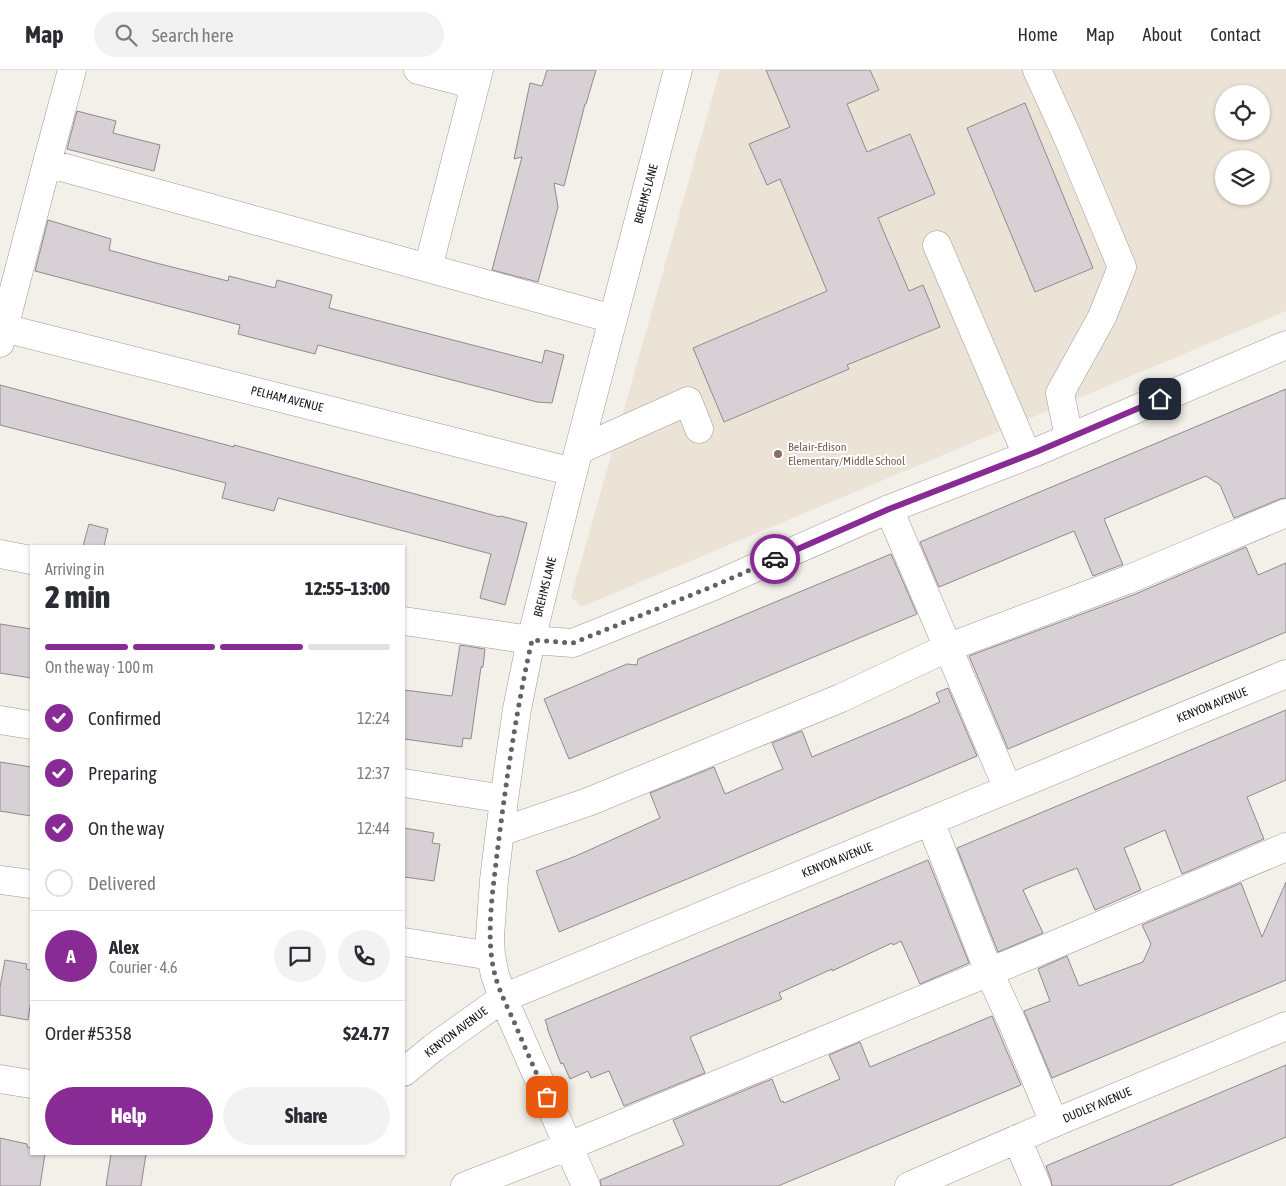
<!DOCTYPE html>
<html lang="en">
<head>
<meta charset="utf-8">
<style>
	:root { --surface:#fff; --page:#f2f2f3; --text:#2b2b33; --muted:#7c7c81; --line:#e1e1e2; --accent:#882b95 }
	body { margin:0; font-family:"Asap Condensed",sans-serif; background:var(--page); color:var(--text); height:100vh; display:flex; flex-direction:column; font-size:19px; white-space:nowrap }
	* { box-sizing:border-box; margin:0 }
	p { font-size:16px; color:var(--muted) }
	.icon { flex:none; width:28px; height:28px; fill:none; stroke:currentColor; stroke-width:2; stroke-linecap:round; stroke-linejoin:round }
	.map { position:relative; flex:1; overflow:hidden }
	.panel { position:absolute; left:30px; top:475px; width:375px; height:610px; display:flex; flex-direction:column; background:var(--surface); border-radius:0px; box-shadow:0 1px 4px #0004 }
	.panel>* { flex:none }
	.tools { position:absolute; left:1215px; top:15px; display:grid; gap:10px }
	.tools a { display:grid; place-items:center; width:55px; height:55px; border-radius:50%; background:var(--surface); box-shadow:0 1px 4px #0004; font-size:25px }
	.pin { position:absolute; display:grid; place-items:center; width:42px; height:42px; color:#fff; margin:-21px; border-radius:10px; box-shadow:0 2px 8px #0006 }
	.courier { position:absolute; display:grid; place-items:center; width:50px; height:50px; margin:-25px; border:4px solid #882b95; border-radius:50%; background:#fff; color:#222; box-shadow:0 1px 6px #0007 }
	.overview em { font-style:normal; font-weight:800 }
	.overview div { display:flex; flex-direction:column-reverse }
	.overview { display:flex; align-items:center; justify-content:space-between; height:85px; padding:0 15px }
	h1 { font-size:32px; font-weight:800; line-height:38px }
	.bar { display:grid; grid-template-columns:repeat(4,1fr); gap:8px 5px; align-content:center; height:60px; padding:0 15px }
	.bar i { height:6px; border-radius:4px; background:var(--line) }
	.bar .selected { background:var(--accent) }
	.bar p { grid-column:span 4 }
	.line { display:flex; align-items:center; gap:12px; padding:0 15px; border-top:1px solid var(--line) }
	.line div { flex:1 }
	.round { display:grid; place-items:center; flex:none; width:52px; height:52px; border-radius:26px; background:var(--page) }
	ol { padding:0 15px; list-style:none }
	li { display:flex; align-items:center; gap:15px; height:55px }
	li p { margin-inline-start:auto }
	li .icon { padding:5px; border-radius:50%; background:var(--accent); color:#fff; stroke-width:4 }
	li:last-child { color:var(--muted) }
	li i { width:28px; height:28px; border:2px solid var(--line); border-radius:50% }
	.action { display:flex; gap:10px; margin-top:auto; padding:10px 15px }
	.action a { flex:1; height:58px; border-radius:30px; background:var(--accent); color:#fff; font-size:20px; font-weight:800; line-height:58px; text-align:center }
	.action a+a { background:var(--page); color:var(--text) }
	header { display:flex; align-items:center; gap:30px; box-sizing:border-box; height:70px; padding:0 25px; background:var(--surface); border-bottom:1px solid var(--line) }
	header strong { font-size:24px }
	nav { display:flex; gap:28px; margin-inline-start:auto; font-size:18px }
	.search { width:350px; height:45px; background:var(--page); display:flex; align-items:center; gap:12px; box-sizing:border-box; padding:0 18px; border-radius:28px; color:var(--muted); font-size:19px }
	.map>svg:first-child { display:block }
	.built { fill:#ece3d7; fill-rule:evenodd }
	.building { fill:#d7d0d4; stroke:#908a8e }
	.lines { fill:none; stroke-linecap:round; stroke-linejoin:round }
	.minor-casing { stroke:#9d9993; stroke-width:29 }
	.minor { stroke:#fff; stroke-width:28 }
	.done { stroke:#65625f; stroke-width:5; stroke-dasharray:0 9 }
	.route { stroke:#882b95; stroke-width:6 }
	.education-dot { fill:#8d6e63; stroke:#fff; stroke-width:2 }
	.labels { text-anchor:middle; stroke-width:4; stroke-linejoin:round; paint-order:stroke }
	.street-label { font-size:12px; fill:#181614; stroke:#fff }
	.education-label { font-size:12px; fill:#785e54; stroke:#fff; text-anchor:start }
</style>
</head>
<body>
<header>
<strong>Map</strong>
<div class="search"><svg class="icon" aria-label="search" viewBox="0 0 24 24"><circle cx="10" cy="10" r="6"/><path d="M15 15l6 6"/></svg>Search here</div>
<nav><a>Home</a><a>Map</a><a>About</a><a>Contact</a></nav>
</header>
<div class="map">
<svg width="1286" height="1116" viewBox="0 0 1286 1116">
	<rect width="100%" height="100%" fill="#f3efe9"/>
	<path class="built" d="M 720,0 L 1286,0 L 1286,241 L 581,537 L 571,527 ZM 1224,24 L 1261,24 L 1261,61 L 1224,61 ZM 1224,89 L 1261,89 L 1261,126 L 1224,126 Z"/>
	<path class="building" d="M 547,0 L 596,0 L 586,34 L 585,34 L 564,116 L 554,113 L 558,137 L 538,212 L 492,200 L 522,87 L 514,89 L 530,13 L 542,16 Z
		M 766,0 L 870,0 L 879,20 L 847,34 L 867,82 L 910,64 L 935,124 L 878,148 L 909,221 L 923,215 L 940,257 L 847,295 L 849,299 L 724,352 L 693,278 L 827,221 L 780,109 L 767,115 L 749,74 L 790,57 Z
		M 1025,33 L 1093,198 L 1035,222 L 967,58 Z
		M 77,41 L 116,51 L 113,63 L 160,75 L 154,101 L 67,79 Z
		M 48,150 L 111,169 L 109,180 L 156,193 L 228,211 L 229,206 L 275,218 L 277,210 L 332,225 L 329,238 L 542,293 L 545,280 L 564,285 L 552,333 L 537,332 L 318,275 L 315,284 L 238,264 L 240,255 L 35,201 Z
		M 0,315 L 234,377 L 234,375 L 500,447 L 501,446 L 527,453 L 505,535 L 480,528 L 491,484 L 278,428 L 274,441 L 222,428 L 226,413 L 0,355 Z
		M 1286,319 L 1286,428 L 1280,429 L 1234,448 L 1220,415 L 1206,406 L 1104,449 L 1123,495 L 1121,495 L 1093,506 L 1074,461 L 939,517 L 920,472 Z
		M 89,454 L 108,459 L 104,476 L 83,476 Z
		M 1246,477 L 1258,505 L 1286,493 L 1286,562 L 1008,679 L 969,586 L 1133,525 Z
		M 891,484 L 917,544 L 569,689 L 544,629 L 627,594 L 637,595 L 638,589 Z
		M 0,554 L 31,559 L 31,608 L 0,603 Z
		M 460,575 L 485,579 L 483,597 L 481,597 L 471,669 L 463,668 L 462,677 L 404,669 L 404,620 L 452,626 Z
		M 948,618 L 977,686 L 704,802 L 559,862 L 536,801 L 576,786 L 660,748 L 650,723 L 714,697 L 725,724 L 783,699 L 772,673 L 802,661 L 812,687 L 905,648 L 940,632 L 936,623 Z
		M 1286,640 L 1286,710 L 1247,727 L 1264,769 L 1182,804 L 1165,760 L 1124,778 L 1141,820 L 1095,840 L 1077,798 L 1034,815 L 1023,820 L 1043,863 L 998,882 L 957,778 Z
		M 0,692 L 31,697 L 31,746 L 0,741 Z
		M 404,758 L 434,763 L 432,773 L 440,774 L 434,811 L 404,807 Z
		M 928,790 L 969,893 L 920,914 L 901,871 L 893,875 L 892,873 L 832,901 L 832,899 L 823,903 L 779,923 L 782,929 L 690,967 L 705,1003 L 624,1036 L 609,1001 L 591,1008 L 588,1001 L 570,1009 L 563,993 L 561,994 L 547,958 L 548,958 L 545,950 Z
		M 1286,812 L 1286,910 L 1052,1008 L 1024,941 L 1050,931 L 1038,899 L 1067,886 L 1079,916 L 1143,892 L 1151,874 L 1142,855 L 1241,813 L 1262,867 Z
		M 5,890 L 27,894 L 26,899 L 31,900 L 31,930 L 28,950 L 0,945 L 0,917 Z
		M 992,946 L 1021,1015 L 778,1116 L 601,1116 L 600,1110 L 684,1075 L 673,1050 L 772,1009 L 781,1032 L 783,1031 L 784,1033 L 840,1009 L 829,985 L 860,972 L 870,997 Z
		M 1286,995 L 1286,1067 L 1169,1116 L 1052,1116 L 1051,1110 L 1046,1096 Z
		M 0,1068 L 27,1074 L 27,1077 L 31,1078 L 31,1084 L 45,1084 L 40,1116 L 0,1116 Z
		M 111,1084 L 146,1084 L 141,1116 L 106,1116 Z"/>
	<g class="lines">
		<defs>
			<path id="minor" d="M 418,0 L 475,15
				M 1037,0 L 1068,68 L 1122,197 L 1102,247 L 1060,323 L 1069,368
				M 47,93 L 613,249
				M 937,175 L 1027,385
				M 428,198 L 479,0
				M 0,257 L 573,402
				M 0,273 L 47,93 L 72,0
				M 579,380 L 688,331 L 699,359
				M 889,439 L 1008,719
				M 0,484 L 31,490
				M 404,551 L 531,570 L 573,573 L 716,515 L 889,439 L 1036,382 L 1286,275
				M 0,650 L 31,655
				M 404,713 L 504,729
				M 930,751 L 989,902 L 1013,954 L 1054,1053
				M 500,762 L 588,732 L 841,628 L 949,577 L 1127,510 L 1286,443
				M 0,810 L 31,814
				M 404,872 L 491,886
				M 404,1002 L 433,978 L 503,928 L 1286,604
				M 0,1009 L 31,1014
				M 1017,1069 L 1037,1116
				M 465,1116 L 569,1076 L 989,902 L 1028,886 L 1286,777
				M 586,1116 L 503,928 L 495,905 L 491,886 L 490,867 L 494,810 L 504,729 L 517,639 L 531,570 L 573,402 L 678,0
				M 909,1116 L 1054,1053 L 1286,956"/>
		</defs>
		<use href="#minor" class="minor-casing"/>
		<use href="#minor" class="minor"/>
	</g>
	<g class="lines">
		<path class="done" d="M 547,1027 C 536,1002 525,978 515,954 C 508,938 499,921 495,905 C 485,868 493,821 497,784 C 506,712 516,641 532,570 L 573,573 L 716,515 L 775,489"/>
		<path class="route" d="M 775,489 L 889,439 L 1036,382 L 1160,329"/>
	</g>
	<circle class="education-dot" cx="778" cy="384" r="5"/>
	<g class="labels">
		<g class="street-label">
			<text transform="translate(646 124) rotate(-75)" y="4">BREHMS LANE</text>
			<text transform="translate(287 329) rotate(14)" y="4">PELHAM AVENUE</text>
			<text transform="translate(545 517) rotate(-76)" y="4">BREHMS LANE</text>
			<text transform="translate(1212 635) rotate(-22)" y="4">KENYON AVENUE</text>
			<text transform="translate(837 790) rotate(-22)" y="4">KENYON AVENUE</text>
			<text transform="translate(456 962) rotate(-37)" y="4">KENYON AVENUE</text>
			<text transform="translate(1097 1035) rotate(-23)" y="4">DUDLEY AVENUE</text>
		</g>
		<g class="education-label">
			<text x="788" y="381">Belair-Edison<tspan x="788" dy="14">Elementary/Middle School</tspan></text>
		</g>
	</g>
</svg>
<div class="tools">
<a><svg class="icon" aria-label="locate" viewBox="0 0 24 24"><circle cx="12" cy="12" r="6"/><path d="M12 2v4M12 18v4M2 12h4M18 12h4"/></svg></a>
<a><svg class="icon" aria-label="layers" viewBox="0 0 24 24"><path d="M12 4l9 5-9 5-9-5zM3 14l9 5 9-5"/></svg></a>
</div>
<div class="pin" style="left:547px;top:1027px;background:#ea580c"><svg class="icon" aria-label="bag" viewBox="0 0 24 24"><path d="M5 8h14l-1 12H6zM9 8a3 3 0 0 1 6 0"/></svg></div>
<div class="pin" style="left:1160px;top:329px;background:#1f2937"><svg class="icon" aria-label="home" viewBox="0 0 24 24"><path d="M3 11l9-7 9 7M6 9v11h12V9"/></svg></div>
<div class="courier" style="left:775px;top:489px"><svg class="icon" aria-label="car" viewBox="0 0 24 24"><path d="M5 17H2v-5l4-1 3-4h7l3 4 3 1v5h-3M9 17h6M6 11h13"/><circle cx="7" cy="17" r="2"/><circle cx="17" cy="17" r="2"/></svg></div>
<section class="panel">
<div class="overview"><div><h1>2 min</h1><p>Arriving in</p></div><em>12:55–13:00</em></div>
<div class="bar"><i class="selected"></i><i class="selected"></i><i class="selected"></i><i></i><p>On the way · 100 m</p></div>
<ol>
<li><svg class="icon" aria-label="check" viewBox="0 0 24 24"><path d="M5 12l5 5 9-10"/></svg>Confirmed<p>12:24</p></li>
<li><svg class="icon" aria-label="check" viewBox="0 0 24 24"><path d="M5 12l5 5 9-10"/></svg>Preparing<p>12:37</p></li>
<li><svg class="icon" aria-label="check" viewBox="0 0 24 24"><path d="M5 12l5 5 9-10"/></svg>On the way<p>12:44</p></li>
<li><i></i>Delivered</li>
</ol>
<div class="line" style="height:90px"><b class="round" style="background:var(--accent);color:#fff">A</b><div><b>Alex</b><p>Courier · 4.6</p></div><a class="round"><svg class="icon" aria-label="chat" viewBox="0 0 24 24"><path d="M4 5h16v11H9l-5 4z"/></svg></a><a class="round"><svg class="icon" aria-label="phone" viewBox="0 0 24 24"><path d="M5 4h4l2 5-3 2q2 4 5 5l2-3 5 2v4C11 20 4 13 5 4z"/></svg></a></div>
<div class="line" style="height:65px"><div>Order #5358</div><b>$24.77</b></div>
<div class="action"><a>Help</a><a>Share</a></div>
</section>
</div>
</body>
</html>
